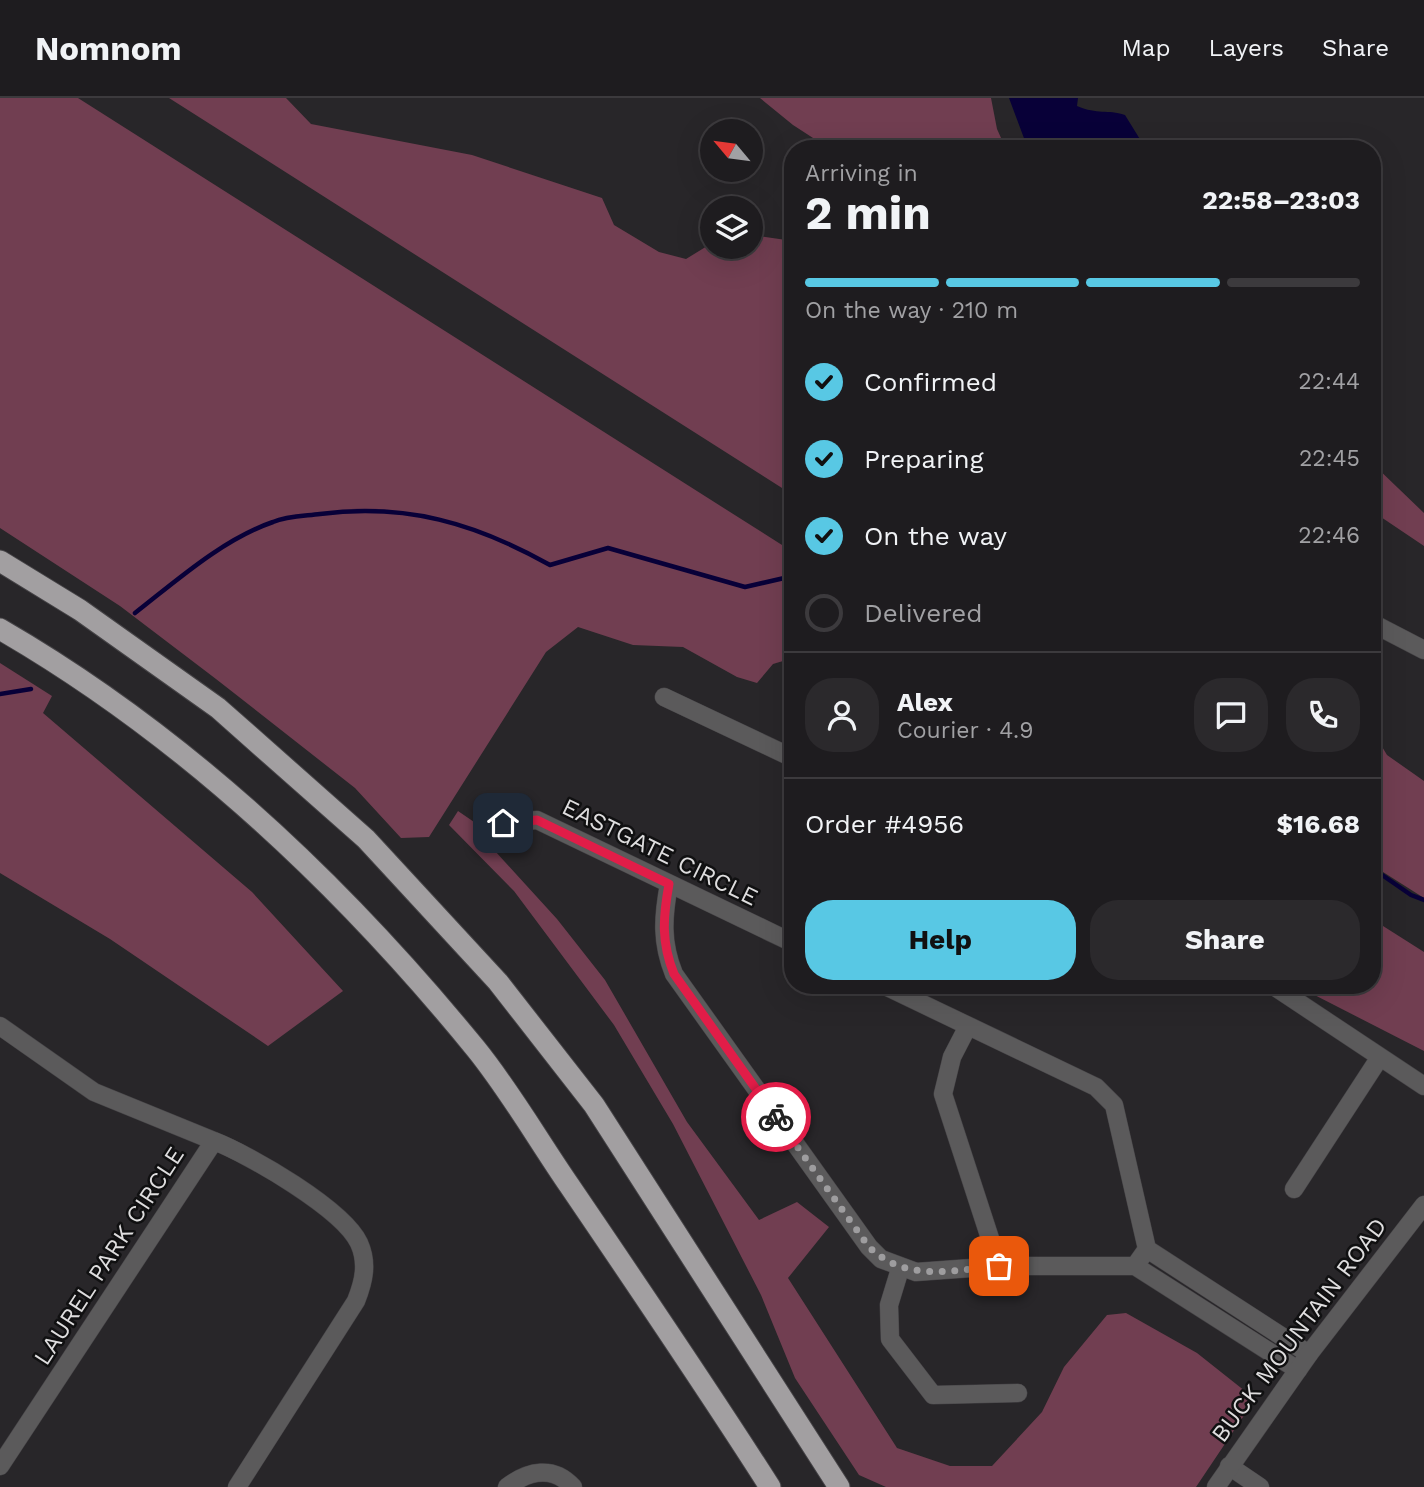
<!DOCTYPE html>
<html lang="en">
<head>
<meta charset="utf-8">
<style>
	:root { --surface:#1e1c1f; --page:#2b292c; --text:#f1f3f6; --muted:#a1a1a4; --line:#3c3a3d; --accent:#58c8e4 }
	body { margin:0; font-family:"Work Sans",sans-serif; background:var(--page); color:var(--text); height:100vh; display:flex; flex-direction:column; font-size:26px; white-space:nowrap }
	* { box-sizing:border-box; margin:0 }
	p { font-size:23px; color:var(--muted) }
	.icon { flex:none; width:38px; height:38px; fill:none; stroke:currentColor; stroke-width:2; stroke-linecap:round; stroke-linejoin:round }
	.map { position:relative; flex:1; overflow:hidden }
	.details { position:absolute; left:784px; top:42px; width:597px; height:854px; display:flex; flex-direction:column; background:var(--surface); border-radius:28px; box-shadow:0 7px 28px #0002,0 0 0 2px var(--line) }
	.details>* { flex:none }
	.needle { width:46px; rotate:299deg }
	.fabs { position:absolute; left:700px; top:21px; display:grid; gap:14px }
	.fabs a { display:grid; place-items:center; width:63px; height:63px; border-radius:50%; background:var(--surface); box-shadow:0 7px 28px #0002,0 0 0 2px var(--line); font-size:35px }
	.pin { position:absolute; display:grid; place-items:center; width:60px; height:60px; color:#fff; margin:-30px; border-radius:14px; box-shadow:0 4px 10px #0006 }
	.courier { position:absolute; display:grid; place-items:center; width:70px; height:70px; margin:-35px; border:5px solid #e11d48; border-radius:50%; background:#fff; color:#222; box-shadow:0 2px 9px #0007 }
	.summary em { font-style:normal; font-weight:700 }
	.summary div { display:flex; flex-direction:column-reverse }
	.summary { display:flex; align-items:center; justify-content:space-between; height:119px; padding:0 21px }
	h1 { font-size:46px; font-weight:700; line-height:52px }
	.bar { display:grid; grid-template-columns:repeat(4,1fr); gap:10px 7px; align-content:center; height:84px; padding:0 21px }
	.bar i { height:9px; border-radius:5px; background:var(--line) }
	.bar .on { background:var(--accent) }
	.bar p { grid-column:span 4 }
	.line { display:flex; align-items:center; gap:18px; padding:0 21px; border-top:2px solid var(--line) }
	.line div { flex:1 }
	.round { display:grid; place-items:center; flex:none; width:74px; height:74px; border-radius:28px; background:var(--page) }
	ol { padding:0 21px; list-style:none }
	li { display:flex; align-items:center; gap:21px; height:77px }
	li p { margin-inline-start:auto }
	li .icon { padding:7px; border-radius:50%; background:var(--accent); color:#111; stroke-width:4 }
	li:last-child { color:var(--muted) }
	li i { width:38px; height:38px; border:4px solid var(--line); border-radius:50% }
	.button { display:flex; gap:14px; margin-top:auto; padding:14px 21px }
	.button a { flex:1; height:80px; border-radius:28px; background:var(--accent); color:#111; font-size:28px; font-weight:700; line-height:80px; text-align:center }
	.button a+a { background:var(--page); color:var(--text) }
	header { display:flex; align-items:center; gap:42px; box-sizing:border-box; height:98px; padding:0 35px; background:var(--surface); border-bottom:2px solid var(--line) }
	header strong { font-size:33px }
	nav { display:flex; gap:38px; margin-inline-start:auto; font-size:24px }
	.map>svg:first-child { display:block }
	.green { fill:#713e51 }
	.water { fill:#080038 }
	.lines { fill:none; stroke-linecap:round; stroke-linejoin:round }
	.stream { stroke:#080038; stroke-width:4.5 }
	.minor-casing { stroke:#454346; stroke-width:19 }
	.tertiary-casing { stroke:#454346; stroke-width:19 }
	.motorway-casing { stroke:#454346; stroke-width:23 }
	.minor { stroke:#5b5a5b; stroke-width:18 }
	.tertiary { stroke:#5b5a5b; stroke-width:18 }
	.motorway { stroke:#a29fa1; stroke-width:21 }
	.done { stroke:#9e9d9f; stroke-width:7; stroke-dasharray:0 12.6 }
	.route { stroke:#e11d48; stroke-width:9 }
	.labels { text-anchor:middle; stroke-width:5; stroke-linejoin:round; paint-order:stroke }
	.street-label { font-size:24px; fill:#deddde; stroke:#101011 }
</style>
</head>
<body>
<header>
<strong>Nomnom</strong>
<nav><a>Map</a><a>Layers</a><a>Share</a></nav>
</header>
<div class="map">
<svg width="1424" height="1389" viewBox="0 0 1424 1389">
	<rect width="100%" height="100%" fill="#282629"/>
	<path class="green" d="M 0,0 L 78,0 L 793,454 L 793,560 L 773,566 L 757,585 L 737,579 L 683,549 L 633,547 L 578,529 L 546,554 L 429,739 L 401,740 L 355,690 L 216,581 L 120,508 L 0,430 Z
		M 169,0 L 286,0 L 311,26 L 472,57 L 602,100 L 614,127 L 659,154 L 686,161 L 712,145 L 712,149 L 751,149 L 751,137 L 793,143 L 793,397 Z
		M 760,0 L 991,0 L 997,31 L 1006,51 L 830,51 L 793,27 Z
		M 1372,365 L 1424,415 L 1424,448 L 1372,413 Z
		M 0,565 L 52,598 L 43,615 L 252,794 L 343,893 L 268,948 L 110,841 L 0,775 Z
		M 1372,632 L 1387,657 L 1424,683 L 1424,800 L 1372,767 Z
		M 458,713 L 477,726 L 485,742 L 557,821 L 605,882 L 687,1024 L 759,1122 L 797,1104 L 829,1129 L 788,1180 L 897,1350 L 950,1368 L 992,1368 L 1042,1314 L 1064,1269 L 1107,1217 L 1126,1215 L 1197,1255 L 1255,1301 L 1196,1389 L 886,1389 L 859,1377 L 795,1280 L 761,1197 L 673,1026 L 614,927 L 514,793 L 449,727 Z
		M 1372,821 L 1424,854 L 1424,953 L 1295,887 L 1372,887 Z"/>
	<path class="water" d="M 1009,0 L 1078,0 L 1077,8 C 1098,17 1107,11 1125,17 L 1146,51 L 1028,51 Z"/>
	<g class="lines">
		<path class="stream" d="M 135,515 C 176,483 223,441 273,424 C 287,418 305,418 320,416 C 406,405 475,425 550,467 L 608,450 L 745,489 L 793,478
			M 0,596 L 31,591
			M 1372,770 L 1411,797 L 1424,802"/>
		<defs>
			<path id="minor" d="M 1372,525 L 1424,552
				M 664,599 L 793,660
				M 503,725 L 537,722 L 793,845
				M 669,786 C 663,819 661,844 674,876 L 869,1149 L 881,1161 L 916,1174 L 999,1168 L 1135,1168 L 1147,1151
				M 883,887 L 1096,989 L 1114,1007 L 1147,1151
				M 1272,887 L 1424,988
				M 0,928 L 94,994 L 214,1043
				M 968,928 L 952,959 L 943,996 L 999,1168
				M 1294,1091 L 1380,959
				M 1147,1151 L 1309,1256
				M 1135,1168 L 1298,1272
				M 900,1171 L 889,1207 L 890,1241 L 933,1297 L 1018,1295
				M 0,1368 L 214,1043 C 250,1057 343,1111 359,1145 C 368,1165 364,1183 356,1203 L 237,1389
				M 1229,1368 L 1260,1389
				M 507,1389 C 528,1373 553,1367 573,1389"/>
			<path id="tertiary" d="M 1216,1389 L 1309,1256 L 1424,1107"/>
			<path id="motorway" d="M 0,463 L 80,512 L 218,610 L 366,741 L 498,884 L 594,1007 L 839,1389
				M 0,531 C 185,638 342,787 476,951 C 510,993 538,1042 569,1087 C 637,1187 705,1287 770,1389"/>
		</defs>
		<use href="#minor" class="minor-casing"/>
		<use href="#tertiary" class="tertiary-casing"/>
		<use href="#motorway" class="motorway-casing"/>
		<use href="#minor" class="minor"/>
		<use href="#tertiary" class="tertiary"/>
		<use href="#motorway" class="motorway"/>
	</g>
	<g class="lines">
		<path class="done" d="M 776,1019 L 869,1149 C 907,1185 951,1172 999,1168"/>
		<path class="route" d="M 503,725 L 537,722 L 669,786 C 663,819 661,844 674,876 L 776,1019"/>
	</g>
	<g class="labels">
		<g class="street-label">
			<text transform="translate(660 754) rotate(26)" y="8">EASTGATE CIRCLE</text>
			<text transform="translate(109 1158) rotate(-57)" y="8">LAUREL PARK CIRCLE</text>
			<text transform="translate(1299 1232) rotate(-53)" y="8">BUCK MOUNTAIN ROAD</text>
		</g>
	</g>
</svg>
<div class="fabs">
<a><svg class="needle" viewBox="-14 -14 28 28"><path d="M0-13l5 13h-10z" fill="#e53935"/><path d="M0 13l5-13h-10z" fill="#a1a1a4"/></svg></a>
<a><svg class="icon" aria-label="layers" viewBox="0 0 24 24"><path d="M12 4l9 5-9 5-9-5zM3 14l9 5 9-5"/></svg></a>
</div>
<div class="pin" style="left:999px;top:1168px;background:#ea580c"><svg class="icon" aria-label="bag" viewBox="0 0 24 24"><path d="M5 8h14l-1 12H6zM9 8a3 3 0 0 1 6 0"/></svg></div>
<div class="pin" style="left:503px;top:725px;background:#1f2937"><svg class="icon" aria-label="home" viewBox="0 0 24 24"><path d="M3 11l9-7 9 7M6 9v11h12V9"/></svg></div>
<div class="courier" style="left:776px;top:1019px"><svg class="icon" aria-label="bike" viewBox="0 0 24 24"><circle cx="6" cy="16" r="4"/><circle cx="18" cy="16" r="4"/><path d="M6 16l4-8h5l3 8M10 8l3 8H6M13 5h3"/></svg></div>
<section class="details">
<div class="summary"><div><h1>2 min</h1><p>Arriving in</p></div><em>22:58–23:03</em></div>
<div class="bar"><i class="on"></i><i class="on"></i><i class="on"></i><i></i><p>On the way · 210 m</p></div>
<ol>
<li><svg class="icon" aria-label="check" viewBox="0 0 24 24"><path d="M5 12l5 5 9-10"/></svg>Confirmed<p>22:44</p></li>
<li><svg class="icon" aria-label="check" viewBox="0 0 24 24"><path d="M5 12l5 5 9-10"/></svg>Preparing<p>22:45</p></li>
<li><svg class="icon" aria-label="check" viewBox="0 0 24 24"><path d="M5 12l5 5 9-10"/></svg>On the way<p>22:46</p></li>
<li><i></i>Delivered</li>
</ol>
<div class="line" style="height:126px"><a class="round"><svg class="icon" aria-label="person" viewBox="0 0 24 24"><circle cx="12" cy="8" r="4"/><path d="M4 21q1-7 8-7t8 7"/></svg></a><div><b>Alex</b><p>Courier · 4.9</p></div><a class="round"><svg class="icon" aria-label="chat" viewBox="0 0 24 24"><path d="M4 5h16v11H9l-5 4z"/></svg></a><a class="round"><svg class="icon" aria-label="phone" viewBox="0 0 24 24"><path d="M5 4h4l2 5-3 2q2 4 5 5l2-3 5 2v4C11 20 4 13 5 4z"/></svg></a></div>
<div class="line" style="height:91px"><div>Order #4956</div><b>$16.68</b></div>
<div class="button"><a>Help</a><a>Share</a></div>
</section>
</div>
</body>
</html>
